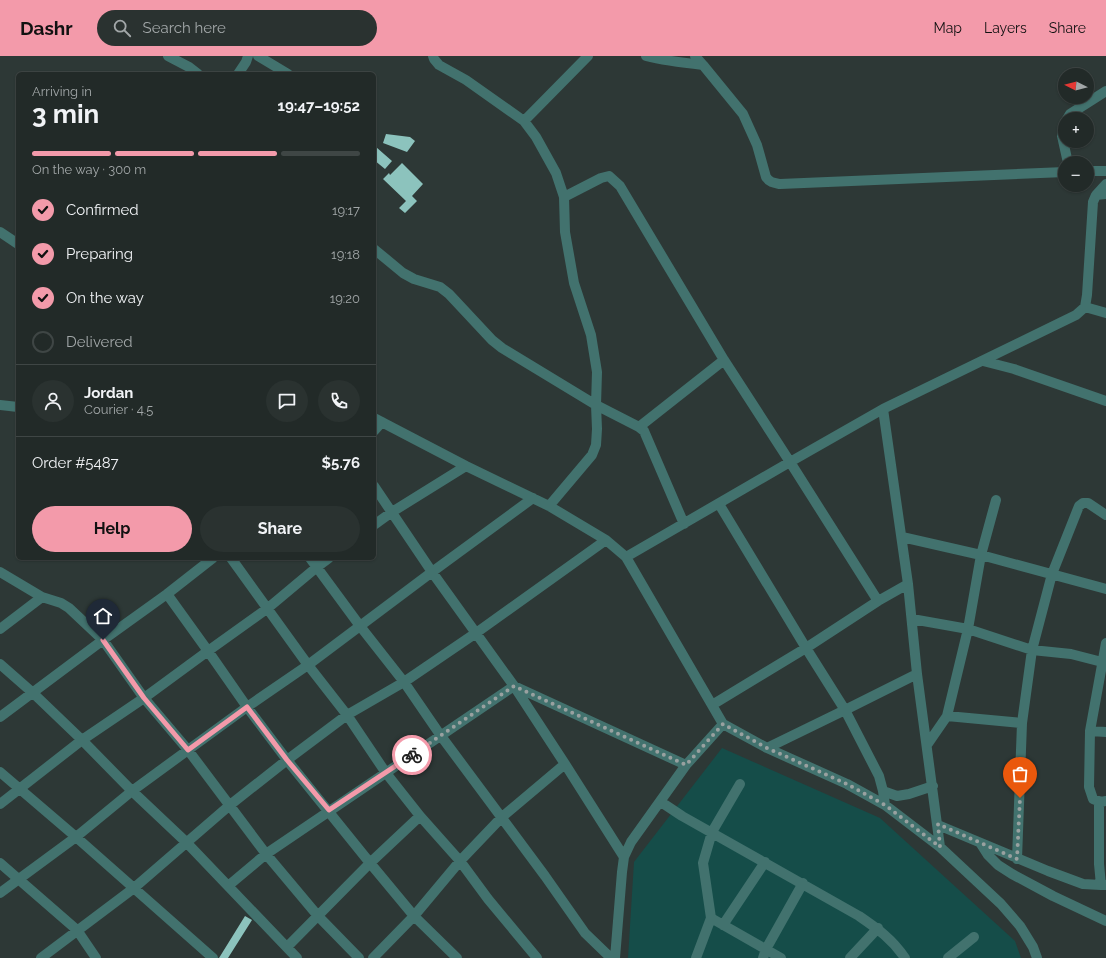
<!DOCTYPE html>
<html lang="en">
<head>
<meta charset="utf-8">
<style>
	:root { --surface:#222a28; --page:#2a3230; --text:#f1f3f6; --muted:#a2a7a8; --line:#3f4645; --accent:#f39aaa }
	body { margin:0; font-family:Raleway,sans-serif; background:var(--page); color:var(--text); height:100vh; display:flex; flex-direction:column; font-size:15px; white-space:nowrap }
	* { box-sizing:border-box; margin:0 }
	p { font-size:13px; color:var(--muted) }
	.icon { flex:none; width:22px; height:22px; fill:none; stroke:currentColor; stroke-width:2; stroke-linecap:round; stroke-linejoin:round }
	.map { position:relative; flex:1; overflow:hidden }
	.side { position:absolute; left:16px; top:16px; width:360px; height:488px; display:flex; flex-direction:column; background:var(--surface); border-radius:6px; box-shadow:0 1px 3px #0004,0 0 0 1px var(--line) }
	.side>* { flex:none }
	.needle { width:26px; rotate:276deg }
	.fabs { position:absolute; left:1058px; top:12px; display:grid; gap:8px }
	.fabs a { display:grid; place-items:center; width:36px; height:36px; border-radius:50%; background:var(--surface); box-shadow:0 1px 3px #0004,0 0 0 1px var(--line); font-size:20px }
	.pin { position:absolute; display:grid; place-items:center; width:34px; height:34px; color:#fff; margin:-41px -17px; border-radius:50% 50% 50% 0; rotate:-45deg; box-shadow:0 0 4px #0007 }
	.pin .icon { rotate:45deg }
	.courier { position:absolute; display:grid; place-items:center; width:40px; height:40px; margin:-20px; border:3px solid #f39aaa; border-radius:50%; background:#fff; color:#222; box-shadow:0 1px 5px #0007 }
	.head em { font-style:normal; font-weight:700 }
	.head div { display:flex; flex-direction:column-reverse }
	.head { display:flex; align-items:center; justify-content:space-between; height:68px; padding:0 16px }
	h1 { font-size:26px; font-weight:700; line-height:30px }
	.bar { display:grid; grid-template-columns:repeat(4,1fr); gap:6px 4px; align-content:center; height:48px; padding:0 16px }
	.bar i { height:5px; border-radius:3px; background:var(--line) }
	.bar .current { background:var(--accent) }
	.bar p { grid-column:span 4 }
	.line { display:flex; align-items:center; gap:10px; padding:0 16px; border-top:1px solid var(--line) }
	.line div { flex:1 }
	.round { display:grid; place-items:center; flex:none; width:42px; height:42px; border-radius:21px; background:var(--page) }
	ol { padding:0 16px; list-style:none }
	li { display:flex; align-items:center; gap:12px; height:44px }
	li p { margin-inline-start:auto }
	li .icon { padding:4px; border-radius:50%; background:var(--accent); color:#111; stroke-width:4 }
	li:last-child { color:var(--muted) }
	li i { width:22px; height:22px; border:2px solid var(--line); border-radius:50% }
	.primary-button { display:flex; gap:8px; margin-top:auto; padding:8px 16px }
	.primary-button a { flex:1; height:46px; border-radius:24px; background:var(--accent); color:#111; font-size:16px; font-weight:700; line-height:46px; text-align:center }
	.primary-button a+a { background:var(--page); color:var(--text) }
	header { display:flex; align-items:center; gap:24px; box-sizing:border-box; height:56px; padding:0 20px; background:var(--accent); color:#111 }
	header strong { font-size:19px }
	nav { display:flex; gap:22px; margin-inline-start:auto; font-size:14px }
	.search { width:280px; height:36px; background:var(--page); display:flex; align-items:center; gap:10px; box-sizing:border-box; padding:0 14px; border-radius:22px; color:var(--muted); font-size:15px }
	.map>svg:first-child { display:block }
	.green { fill:#154d49 }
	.building { fill:#8cc3bd }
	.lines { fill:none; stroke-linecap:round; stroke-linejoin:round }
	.minor { stroke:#42726e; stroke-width:10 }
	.done { stroke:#99a1a0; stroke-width:4; stroke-dasharray:0 7.2 }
	.route { stroke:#f39aaa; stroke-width:5 }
</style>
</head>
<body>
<header>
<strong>Dashr</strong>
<div class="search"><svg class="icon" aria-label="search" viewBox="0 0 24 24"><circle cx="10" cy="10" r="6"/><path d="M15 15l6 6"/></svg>Search here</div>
<nav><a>Map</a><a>Layers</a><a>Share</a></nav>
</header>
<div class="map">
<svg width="1106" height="902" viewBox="0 0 1106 902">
	<rect width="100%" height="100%" fill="#2d3836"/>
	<path class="green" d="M 722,692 L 880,762 L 1015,885 L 1021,902 L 628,902 L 634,806 Z"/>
	<path class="building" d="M 386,78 L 410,81 L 415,85 L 407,96 L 383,87 Z
		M 376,91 L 392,105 L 385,113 L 374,104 L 374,94 Z
		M 402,107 L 423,128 L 412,140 L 417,145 L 405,157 L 399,152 L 406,145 L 383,123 L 389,117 L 390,119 Z
		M 245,860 L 252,864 L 228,902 L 219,902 Z"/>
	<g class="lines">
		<path class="minor" d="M 168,0 L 189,11 L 198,18
			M 258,0 L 288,18
			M 433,0 L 434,3 L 439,9 L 466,24 L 524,65 L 536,81 L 556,117 L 564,141 L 565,176 L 574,227 L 591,279 L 597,316 L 596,349 L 597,373 L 596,389 L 592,399 L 549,450
			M 646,0 C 665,5 684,7 703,9
			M 695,0 L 703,9 L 743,58 L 757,89 L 766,121 C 770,127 774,127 780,128 L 1065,116
			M 238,18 L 246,6 L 248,0
			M 1067,63 L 1070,58 L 1106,35
			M 524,65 L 588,0
			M 1065,66 L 1062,80 L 1068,107
			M 1087,115 L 1106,115
			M 1096,139 L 1106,128
			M 564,141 L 601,122 L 609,120 L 620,130 L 724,304 L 790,406 L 883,353
			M 0,176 L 18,188
			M 374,193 L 403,217 L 414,223 L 440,231 L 449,238 L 492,284 L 502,292 L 596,349 L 639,371 L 644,375 L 684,468
			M 1085,251 L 1106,257
			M 983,305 L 1014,313 L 1106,345
			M 0,349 L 18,351
			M 374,362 L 466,410 L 549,450 L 606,484 L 626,501 L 723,668 L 767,692 L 847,728 L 885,749 L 940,791 L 1001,848 L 1020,870 L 1033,891 L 1037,902
			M 639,371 L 724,304
			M 374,375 L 382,366
			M 374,430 L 432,516 L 514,630 L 565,708 L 624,801
			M 719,448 L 806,592 L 878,545
			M 374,469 L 392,456 L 466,410
			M 902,481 L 981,499 L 1106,533
			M 626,501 L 790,406 L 878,545 L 908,528
			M 231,502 L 308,609 L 347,659 L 386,717 L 420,760 L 460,805 L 488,843 L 537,902
			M 310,502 L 360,570 L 404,626 L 441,680 L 545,820 L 585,877 L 611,902
			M 0,516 L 42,541 L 61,547 L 69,552 L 103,584 L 144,642 L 188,694 L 266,798 L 318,860 L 359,902
			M 167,538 L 208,595 L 247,651 L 287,704 L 370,807 L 414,860 L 457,902
			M 912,563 L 968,573 L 1032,594 L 1071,598 L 1102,606
			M 0,573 L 42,541
			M 1106,587 L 1090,675 L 1089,731 L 1093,743 L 1101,746 L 1106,745
			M 0,608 L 33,637 L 82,684 L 132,735 L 186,786 L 297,902
			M 712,649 L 806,592 L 845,654 L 767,692
			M 947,660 L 1022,667
			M 0,661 L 103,584 L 167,538 L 213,502
			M 1090,675 L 1106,676
			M 927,689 L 947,660 L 968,573 L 981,499 L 996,444
			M 0,716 L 76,781 L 213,902
			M 883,735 L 897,740 L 909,738 L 933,730
			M 661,746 L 682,760 L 859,860 C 878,873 892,883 905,902
			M 1101,746 L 1099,749 L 1099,808 L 1101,829 L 1106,829
			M 0,748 L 82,684 L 144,642 L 208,595 L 268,552 L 317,511 L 329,502
			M 885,749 L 883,735 L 879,720 L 845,654 L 917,618
			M 938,769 L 1048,815 L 1083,828 L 1101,829
			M 981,788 L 988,799 L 998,809 L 1012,818 L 1053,840 L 1106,865
			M 940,791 L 917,618 L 908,528 L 883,353 L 1076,259 L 1085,251 L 1087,239 L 1093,146 L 1096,139 L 1106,138
			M 1017,803 L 1022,667 L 1032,594 L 1052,518 L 1079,450 L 1083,447 L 1088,447 L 1106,459
			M 0,807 L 77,874 L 96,902
			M 228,830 L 266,798 L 514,630 L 686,709
			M 0,837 L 76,781 L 132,735 L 188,694 L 247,651 L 308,609 L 432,516 L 533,442
			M 711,862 L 781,902
			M 723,869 L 765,806
			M 287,891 L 370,807 L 420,760
			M 41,902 L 134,832 L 230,749 L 287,704 L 347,659 L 404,626 L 476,577 L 606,484
			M 373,902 L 414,860 L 460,805 L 502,761 L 565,708
			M 615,902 L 622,816 L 624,801 L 631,786 L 686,709 L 723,668
			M 696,902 L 711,862 L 703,807 L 712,776 L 740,728
			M 763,902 L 766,893 L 803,827
			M 850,902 L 878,872
			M 948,902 L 974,881"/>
	</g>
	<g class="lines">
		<path class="done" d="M 412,699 L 514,630 L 686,709 L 723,668 L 767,692 L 847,728 L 885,749 L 940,791 L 938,768 L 1017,803 L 1020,742"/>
		<path class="route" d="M 103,584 L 144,642 L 188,694 L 247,651 L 287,704 L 329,754 L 412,699"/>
	</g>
</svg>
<div class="fabs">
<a><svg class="needle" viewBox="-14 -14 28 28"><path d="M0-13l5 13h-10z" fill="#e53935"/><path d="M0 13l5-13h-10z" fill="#a2a7a8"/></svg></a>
<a>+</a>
<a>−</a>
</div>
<div class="pin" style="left:1020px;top:742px;background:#ea580c"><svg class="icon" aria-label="bag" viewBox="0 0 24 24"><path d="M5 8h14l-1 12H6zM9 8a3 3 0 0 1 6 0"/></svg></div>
<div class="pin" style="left:103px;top:584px;background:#1f2937"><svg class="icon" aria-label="home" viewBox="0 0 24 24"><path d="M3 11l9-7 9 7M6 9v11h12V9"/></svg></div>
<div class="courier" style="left:412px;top:699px"><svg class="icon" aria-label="bike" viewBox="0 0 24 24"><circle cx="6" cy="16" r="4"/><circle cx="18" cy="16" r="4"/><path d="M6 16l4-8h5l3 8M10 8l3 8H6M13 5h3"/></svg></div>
<section class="side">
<div class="head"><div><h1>3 min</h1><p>Arriving in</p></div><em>19:47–19:52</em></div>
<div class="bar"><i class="current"></i><i class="current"></i><i class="current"></i><i></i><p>On the way · 300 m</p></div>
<ol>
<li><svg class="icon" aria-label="check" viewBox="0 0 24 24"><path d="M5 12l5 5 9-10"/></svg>Confirmed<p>19:17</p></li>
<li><svg class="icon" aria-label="check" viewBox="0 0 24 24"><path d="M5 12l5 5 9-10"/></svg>Preparing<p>19:18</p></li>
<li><svg class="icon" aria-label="check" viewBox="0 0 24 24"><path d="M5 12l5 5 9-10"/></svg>On the way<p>19:20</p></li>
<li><i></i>Delivered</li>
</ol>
<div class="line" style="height:72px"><a class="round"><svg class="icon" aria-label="person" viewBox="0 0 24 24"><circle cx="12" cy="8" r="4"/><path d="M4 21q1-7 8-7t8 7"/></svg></a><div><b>Jordan</b><p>Courier · 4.5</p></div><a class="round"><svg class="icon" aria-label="chat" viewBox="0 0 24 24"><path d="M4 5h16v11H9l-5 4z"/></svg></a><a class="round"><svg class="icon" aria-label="phone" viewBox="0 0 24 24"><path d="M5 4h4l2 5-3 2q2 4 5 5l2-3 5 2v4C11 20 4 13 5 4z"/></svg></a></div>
<div class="line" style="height:52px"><div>Order #5487</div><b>$5.76</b></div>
<div class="primary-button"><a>Help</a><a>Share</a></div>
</section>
</div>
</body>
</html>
